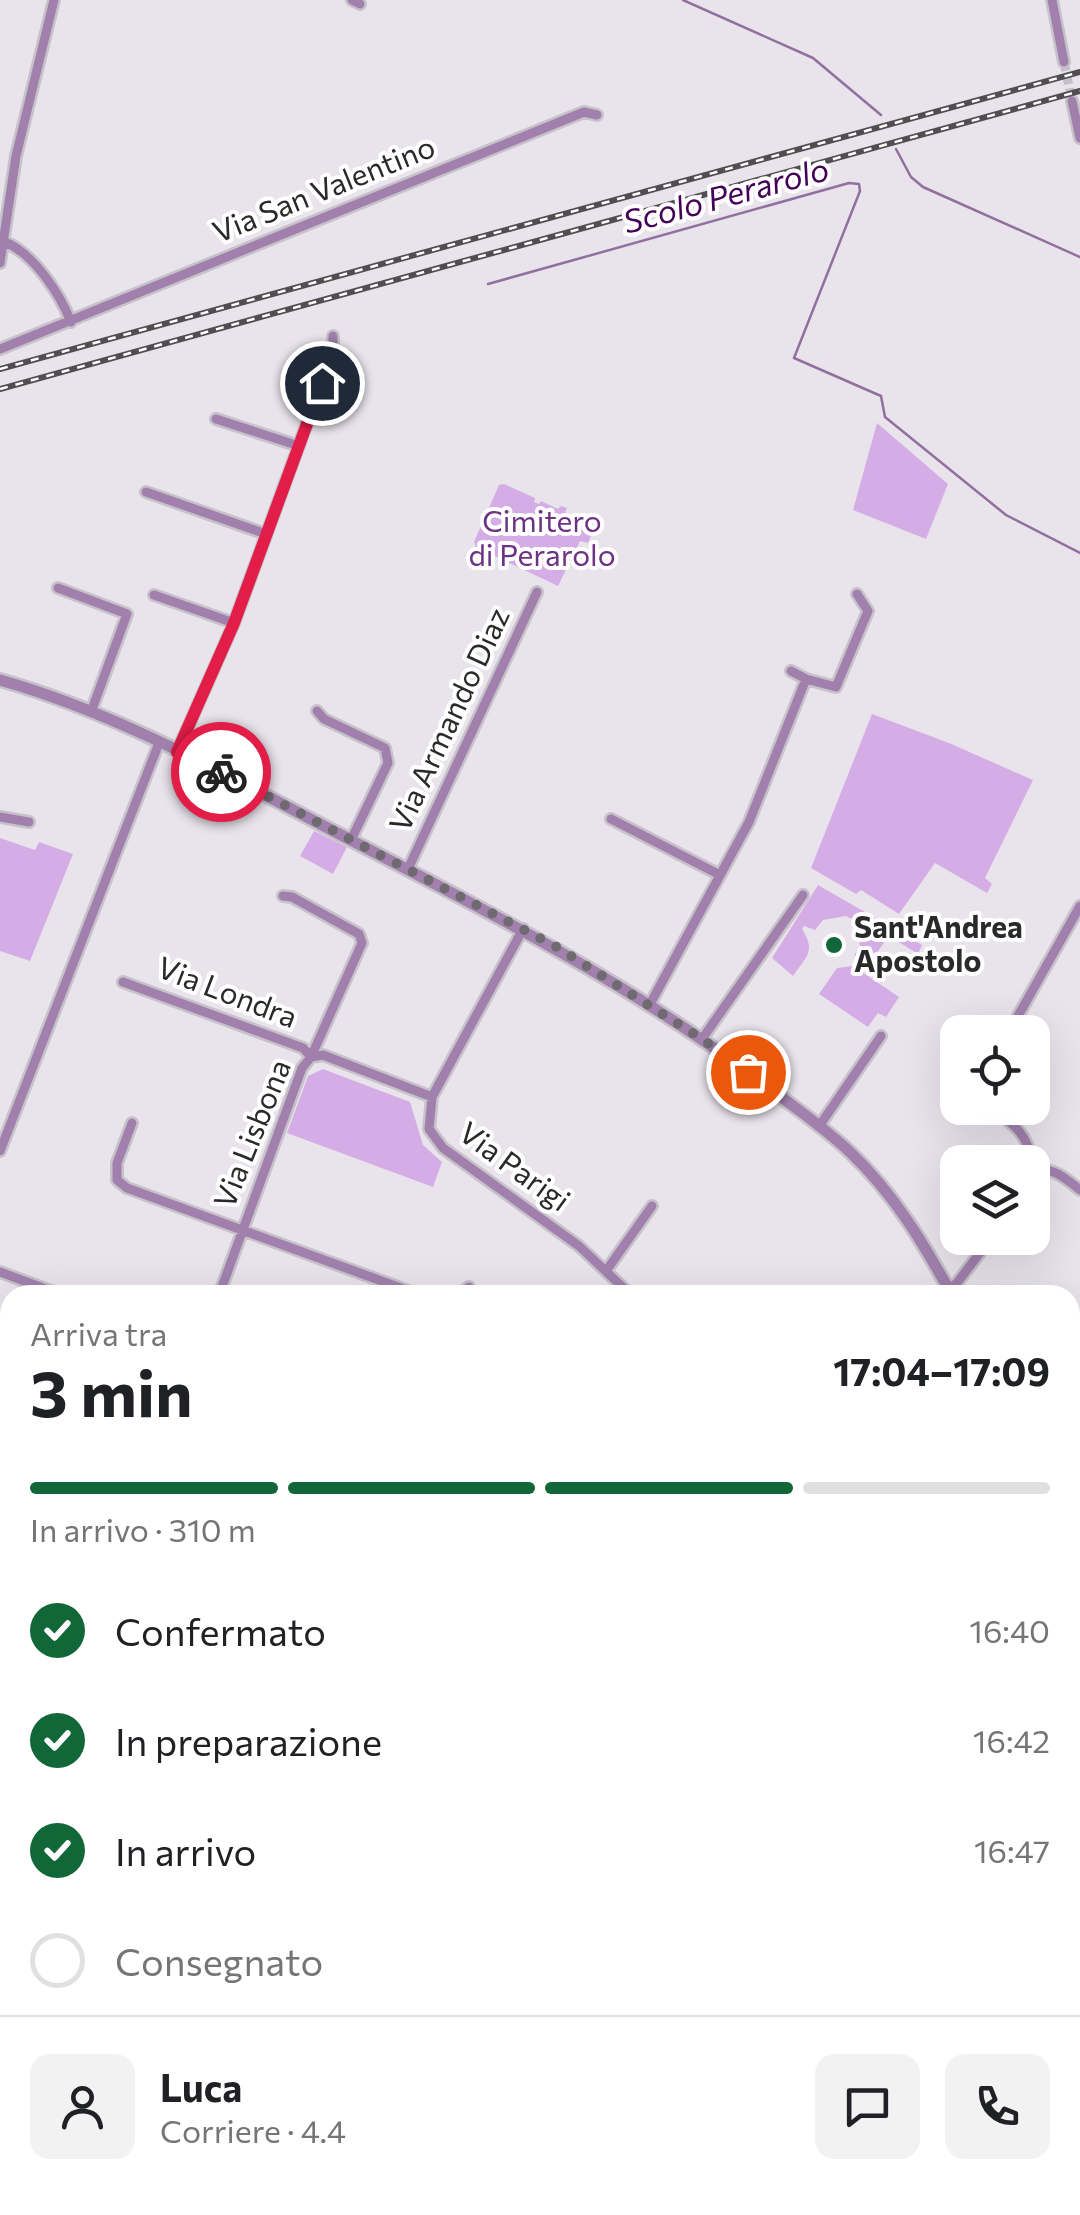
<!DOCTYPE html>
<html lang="it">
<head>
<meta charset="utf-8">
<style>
	:root { --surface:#fff; --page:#f2f2f2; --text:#202124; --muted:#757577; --line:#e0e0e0; --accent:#116738 }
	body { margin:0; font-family:Commissioner,sans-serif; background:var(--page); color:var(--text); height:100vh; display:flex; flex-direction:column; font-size:38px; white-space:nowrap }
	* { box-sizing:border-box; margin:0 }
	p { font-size:32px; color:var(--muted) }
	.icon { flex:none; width:55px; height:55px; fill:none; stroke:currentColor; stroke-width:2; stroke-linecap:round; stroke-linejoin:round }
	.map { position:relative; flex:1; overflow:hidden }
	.panel { position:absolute; left:0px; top:1285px; width:1080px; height:930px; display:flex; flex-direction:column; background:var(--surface); border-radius:30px 30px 0 0; box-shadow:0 10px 40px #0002 }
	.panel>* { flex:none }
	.controls { position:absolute; left:940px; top:1015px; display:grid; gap:20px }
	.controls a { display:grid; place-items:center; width:110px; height:110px; border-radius:20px; background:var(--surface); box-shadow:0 10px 40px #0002; font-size:50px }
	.pin { position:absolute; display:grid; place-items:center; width:85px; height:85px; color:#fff; margin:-42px; border:5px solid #fff; border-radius:50%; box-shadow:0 2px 10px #0007 }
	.courier { position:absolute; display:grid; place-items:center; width:100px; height:100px; margin:-50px; border:8px solid #e11d48; border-radius:50%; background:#fff; color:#222; box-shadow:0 2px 12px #0007 }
	.summary em { font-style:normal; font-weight:700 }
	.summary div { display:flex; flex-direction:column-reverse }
	.summary { display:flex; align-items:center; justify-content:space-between; height:170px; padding:0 30px }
	h1 { font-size:65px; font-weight:700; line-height:75px }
	.bar { display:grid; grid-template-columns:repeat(4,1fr); gap:15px 10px; align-content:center; height:120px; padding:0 30px }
	.bar i { height:12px; border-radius:8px; background:var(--line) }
	.bar .on { background:var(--accent) }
	.bar p { grid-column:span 4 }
	.line { display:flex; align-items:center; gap:25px; padding:0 30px; border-top:2px solid var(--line) }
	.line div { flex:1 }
	.round { display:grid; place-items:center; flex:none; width:105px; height:105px; border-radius:20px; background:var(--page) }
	ol { padding:0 30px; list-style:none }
	li { display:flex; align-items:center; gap:30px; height:110px }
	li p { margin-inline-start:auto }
	li .icon { padding:10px; border-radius:50%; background:var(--accent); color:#fff; stroke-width:4 }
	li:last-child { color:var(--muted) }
	li i { width:55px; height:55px; border:5px solid var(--line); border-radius:50% }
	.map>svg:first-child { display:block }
	.green { fill:#d5ade6 }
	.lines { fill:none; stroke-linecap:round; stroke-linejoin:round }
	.stream { stroke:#916f9f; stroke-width:2.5 }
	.minor-tunnel { stroke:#c3bfc6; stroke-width:9; stroke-dasharray:9 4.5; stroke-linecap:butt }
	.minor-casing { stroke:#c7c2c9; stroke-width:14 }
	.tertiary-casing { stroke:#c7c2c9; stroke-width:16 }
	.primary-casing { stroke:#c7c2c9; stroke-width:19 }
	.motorway-casing { stroke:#c7c2c9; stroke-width:22 }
	.minor { stroke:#a180ae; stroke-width:9 }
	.tertiary { stroke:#a180ae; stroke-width:11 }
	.primary { stroke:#64267a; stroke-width:14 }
	.motorway { stroke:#480b5c; stroke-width:18 }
	.rail-casing { stroke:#514e52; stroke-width:6 }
	.rail { stroke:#fff; stroke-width:2.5; stroke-dasharray:8; stroke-linecap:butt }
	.done { stroke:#6e6a6f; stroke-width:10; stroke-dasharray:0 18 }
	.route { stroke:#e11d48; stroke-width:12 }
	.poi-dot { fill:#116738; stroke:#fff; stroke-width:4 }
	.labels { text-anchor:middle; stroke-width:8; stroke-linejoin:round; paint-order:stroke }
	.street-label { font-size:30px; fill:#2b292c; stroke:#fff }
	.park-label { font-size:30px; fill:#6d3283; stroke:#fff }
	.poi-label { font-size:30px; font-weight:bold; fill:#2b292c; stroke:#fff; text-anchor:start }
	.water-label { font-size:32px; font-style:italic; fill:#430056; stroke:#fff }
</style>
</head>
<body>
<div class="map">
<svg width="1080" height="2215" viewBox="0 0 1080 2215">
	<rect width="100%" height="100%" fill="#e9e4ec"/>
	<path class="green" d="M 877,423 L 948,484 L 926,539 L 853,510 Z
		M 504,484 L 535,498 L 534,502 L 539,504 L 541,501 L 558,509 L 561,506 L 567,508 L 565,512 L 594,529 L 588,543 L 580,541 L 558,586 L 476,547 L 474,542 L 499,485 Z
		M 872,714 L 949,743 L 1033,780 L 985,878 L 992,884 L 987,893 L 935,863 L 899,914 L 861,890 L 856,894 L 811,868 Z
		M 314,831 L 347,847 L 333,874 L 300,856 Z
		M 0,838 L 35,850 L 39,842 L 73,854 L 30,961 L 0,951 Z
		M 818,885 L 922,945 L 918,954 L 889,936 L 867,966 L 854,955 L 860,947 L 857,922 L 846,916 L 823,920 L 815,930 L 804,926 L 802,929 C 816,951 807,956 793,976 L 772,958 Z
		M 853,966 L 899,997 L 886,1017 L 878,1013 L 868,1027 L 819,994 L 837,968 Z
		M 323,1069 L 410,1102 L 423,1145 L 442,1162 L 433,1187 L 287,1133 L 308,1076 Z"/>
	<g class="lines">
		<path class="stream" d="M 683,0 L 813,58 L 881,115
			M 896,149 L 911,177 L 923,187 L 1080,257
			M 488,284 L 849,183 L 859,184 L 860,191 L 794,358 L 881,396 L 885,417 L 1006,515 L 1080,553"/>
		<path class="minor-tunnel" d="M 1064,62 L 1072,101"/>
		<defs>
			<path id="minor" d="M 352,0 L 360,4
				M 1052,0 L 1064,62
				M 1072,101 L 1080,138
				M 5,242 C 34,254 60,294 71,322
				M 0,263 L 16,156 L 54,0
				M 0,349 L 584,112 L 597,115
				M 216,419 L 299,446
				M 146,492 L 266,534
				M 58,588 L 127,614 L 91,712
				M 154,595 L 234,623
				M 791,671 L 806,679
				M 317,711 L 324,719 L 385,748 L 388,763 L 351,840
				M 177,752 L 234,623 L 333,352 L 333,336
				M 0,817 L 29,822
				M 611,819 L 720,875
				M 408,869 L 537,592
				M 523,929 L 432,1097 L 429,1129 L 443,1148 L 579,1246 L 631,1295
				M 123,982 L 303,1048 L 311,1057 L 323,1055 L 432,1097
				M 649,1006 L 749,822 L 806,679 L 836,687 L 868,611 L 857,594
				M 1009,1032 L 1080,906
				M 702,1039 L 803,895
				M 991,1108 C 1013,1124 1029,1134 1031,1162
				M 132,1123 L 117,1163 L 117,1180 L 127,1188 L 420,1295
				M 820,1125 L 881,1036
				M 0,1151 L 159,743
				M 1032,1178 C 1048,1161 1065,1178 1080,1190
				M 606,1271 L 652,1206
				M 0,1272 L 62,1295
				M 948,1289 L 957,1283 L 991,1238
				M 219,1295 L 302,1068 L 311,1057 L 362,943 L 359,934 L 292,897 L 283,896
				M 458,1295 L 469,1287
				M 1071,1749 L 1080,1732
				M 1070,1893 L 1080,1899
				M 1070,1931 L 1080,1909
				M 1070,1998 L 1080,2000
				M 1070,2198 L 1080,2171
				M 732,2205 L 760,2215
				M 1064,2215 L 1067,2205"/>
			<path id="tertiary" d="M 0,680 C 121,714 233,779 345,837 C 486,910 628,983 756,1078 C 788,1103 822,1125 851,1153 C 895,1195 923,1243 952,1295
				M 0,1511 L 10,1485
				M 1070,1545 L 1080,1560
				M 853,2215 L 857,2205"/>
			<path id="primary" d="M 0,1698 L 10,1702
				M 1070,2143 L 1080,2149"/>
			<path id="motorway" d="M 1070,1466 L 1080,1463
				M 1070,1488 L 1080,1485
				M 0,1778 L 10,1775
				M 0,1802 L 10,1799"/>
		</defs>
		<use href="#minor" class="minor-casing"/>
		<use href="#tertiary" class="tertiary-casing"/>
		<use href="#primary" class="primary-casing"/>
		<use href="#motorway" class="motorway-casing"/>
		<use href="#minor" class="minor"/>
		<use href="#tertiary" class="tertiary"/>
		<use href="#primary" class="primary"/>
		<use href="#motorway" class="motorway"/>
		<defs>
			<path id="rail" d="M 0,369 L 1080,72
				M 0,389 L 1080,91"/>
		</defs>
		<use href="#rail" class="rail-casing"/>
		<use href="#rail" class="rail"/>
	</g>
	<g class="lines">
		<path class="done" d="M 221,772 L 555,946 L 702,1039 L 748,1072"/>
		<path class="route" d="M 221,772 L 177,752 L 234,623 L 322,383"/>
	</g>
	<circle class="poi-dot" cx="834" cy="945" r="10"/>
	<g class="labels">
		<g class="street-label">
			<text transform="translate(324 190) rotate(-22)" y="10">Via San Valentino</text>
			<text transform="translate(450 720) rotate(-65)" y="10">Via Armando Diaz</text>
			<text transform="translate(227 993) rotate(21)" y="10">Via Londra</text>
			<text transform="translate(253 1134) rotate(-68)" y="10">Via Lisbona</text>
			<text transform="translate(514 1167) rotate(36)" y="10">Via Parigi</text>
		</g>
		<g class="park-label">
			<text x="542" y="532">Cimitero<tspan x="542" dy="34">di Perarolo</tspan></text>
		</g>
		<g class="poi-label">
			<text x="854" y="938">Sant'Andrea<tspan x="854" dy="34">Apostolo</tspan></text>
		</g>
		<g class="water-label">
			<text transform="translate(726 196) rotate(-15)" y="11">Scolo Perarolo</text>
		</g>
	</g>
</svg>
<div class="controls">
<a><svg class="icon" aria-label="locate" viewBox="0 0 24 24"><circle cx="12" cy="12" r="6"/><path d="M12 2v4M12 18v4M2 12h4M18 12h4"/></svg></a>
<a><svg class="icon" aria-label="layers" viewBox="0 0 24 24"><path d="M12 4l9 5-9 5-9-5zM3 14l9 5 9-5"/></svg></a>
</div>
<div class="pin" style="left:748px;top:1072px;background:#ea580c"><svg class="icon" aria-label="bag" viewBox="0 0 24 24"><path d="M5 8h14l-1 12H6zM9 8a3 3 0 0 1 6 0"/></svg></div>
<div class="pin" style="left:322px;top:383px;background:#1f2937"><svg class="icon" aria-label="home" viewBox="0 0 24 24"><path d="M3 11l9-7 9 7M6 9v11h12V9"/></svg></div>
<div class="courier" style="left:221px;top:772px"><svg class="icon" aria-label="bike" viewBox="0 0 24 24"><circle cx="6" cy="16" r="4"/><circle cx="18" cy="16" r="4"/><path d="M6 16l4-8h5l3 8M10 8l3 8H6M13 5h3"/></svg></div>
<section class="panel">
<div class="summary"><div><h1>3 min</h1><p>Arriva tra</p></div><em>17:04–17:09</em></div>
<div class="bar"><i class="on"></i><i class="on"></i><i class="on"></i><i></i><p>In arrivo · 310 m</p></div>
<ol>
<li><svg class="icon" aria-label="check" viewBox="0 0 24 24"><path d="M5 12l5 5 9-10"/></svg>Confermato<p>16:40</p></li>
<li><svg class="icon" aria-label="check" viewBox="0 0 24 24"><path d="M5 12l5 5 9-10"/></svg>In preparazione<p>16:42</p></li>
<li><svg class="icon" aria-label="check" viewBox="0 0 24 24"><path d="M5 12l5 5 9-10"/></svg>In arrivo<p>16:47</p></li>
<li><i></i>Consegnato</li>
</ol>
<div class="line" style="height:180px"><a class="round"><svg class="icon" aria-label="person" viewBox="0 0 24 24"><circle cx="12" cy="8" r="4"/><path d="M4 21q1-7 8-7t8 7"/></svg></a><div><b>Luca</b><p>Corriere · 4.4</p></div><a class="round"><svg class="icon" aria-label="chat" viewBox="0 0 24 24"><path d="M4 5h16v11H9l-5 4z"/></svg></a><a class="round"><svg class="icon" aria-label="phone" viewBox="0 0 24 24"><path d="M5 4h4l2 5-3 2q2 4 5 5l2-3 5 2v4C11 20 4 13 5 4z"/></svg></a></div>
</section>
</div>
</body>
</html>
